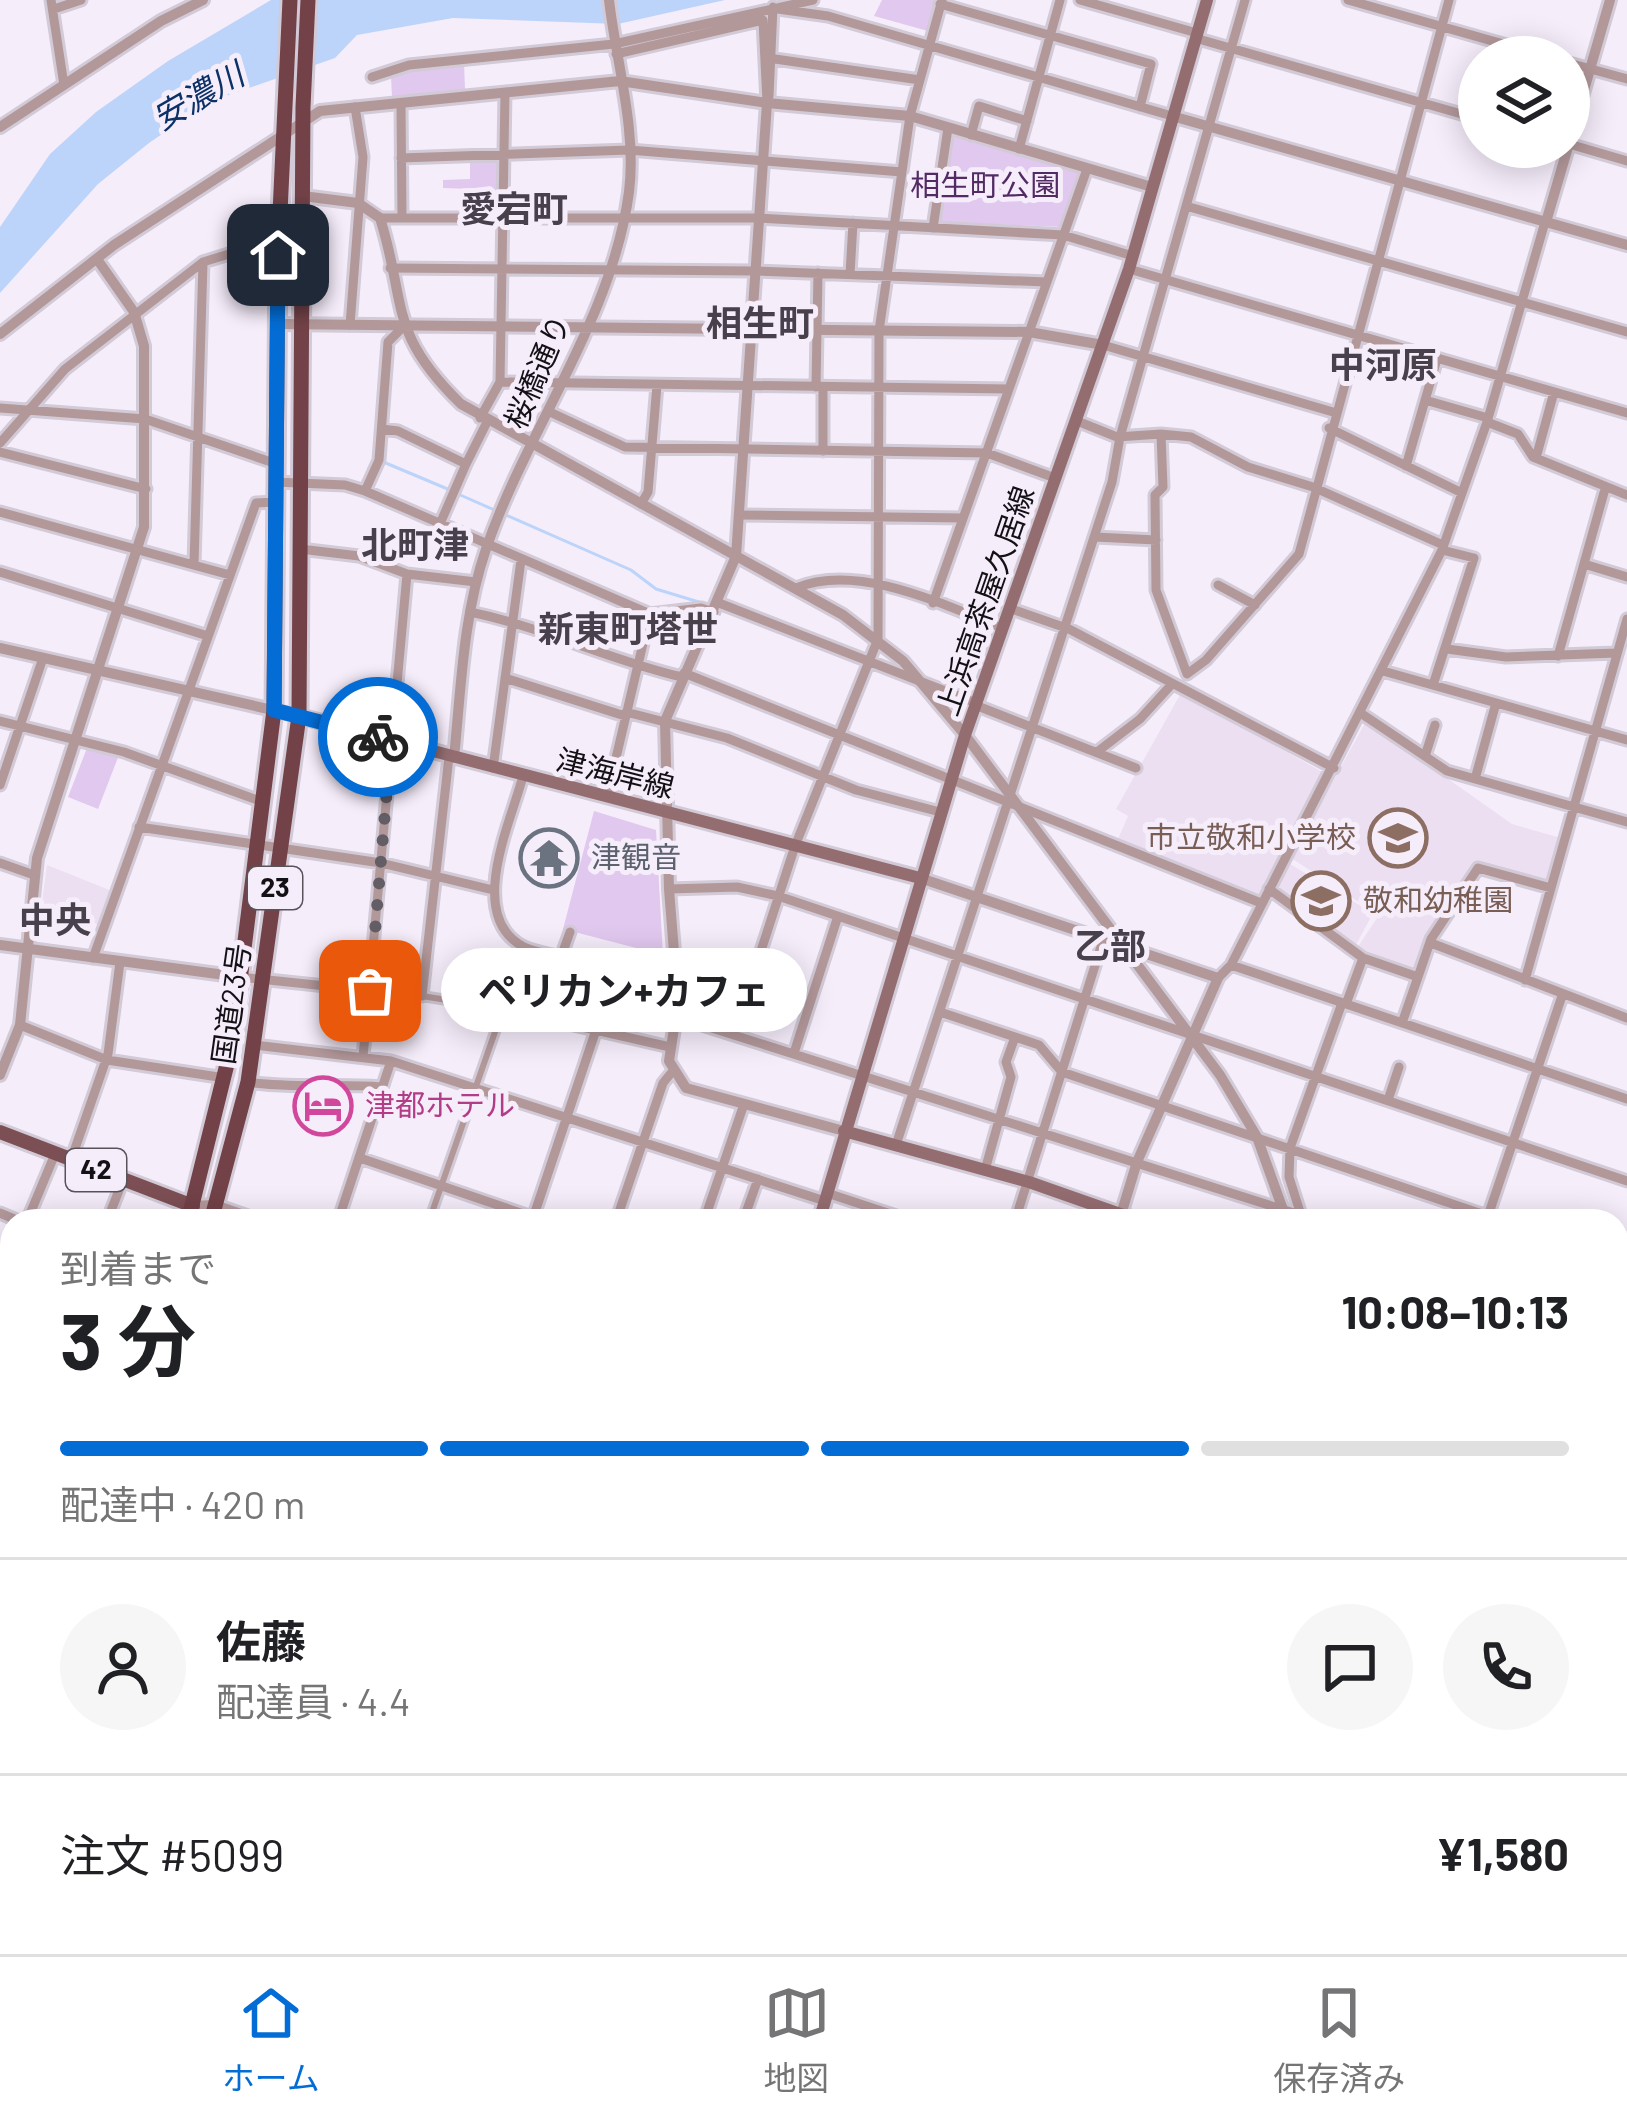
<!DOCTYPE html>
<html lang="ja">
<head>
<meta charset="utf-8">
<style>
	:root { --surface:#fff; --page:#f6f6f6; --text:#202124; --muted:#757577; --line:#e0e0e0; --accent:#036dd5 }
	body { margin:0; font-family:Barlow,"Noto Sans JP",sans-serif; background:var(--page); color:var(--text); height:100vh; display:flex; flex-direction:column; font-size:45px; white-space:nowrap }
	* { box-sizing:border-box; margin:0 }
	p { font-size:39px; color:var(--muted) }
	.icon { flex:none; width:66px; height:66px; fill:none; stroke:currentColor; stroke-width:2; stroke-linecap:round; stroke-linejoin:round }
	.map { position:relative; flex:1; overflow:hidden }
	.panel { position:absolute; left:0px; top:1209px; width:1629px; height:747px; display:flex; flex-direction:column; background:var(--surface); border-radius:36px 36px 0 0; box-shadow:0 6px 30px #0003 }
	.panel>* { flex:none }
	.buttons { position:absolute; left:1458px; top:36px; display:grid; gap:24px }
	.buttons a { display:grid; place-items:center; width:132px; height:132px; border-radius:50%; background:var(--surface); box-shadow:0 6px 30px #0003; font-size:60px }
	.pin { position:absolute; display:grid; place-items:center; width:102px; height:102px; color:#fff; margin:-51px; border-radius:24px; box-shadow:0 6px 18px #0006 }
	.courier { position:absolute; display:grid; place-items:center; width:120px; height:120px; margin:-60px; border:9px solid #036dd5; border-radius:50%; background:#fff; color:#222; box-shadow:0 3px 15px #0007 }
	.bubble { position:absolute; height:84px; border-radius:42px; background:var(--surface); box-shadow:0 6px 30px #0003; font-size:39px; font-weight:700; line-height:84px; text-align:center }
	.head em { font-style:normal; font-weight:700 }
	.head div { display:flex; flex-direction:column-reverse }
	.head { display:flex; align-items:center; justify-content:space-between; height:204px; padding:0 60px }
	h1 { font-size:78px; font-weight:700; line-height:90px }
	.bar { display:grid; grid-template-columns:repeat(4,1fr); gap:18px 12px; align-content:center; height:144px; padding:0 60px }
	.bar i { height:15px; border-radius:9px; background:var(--line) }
	.bar .active { background:var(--accent) }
	.bar p { grid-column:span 4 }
	.line { display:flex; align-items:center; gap:30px; padding:0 60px; border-top:3px solid var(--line) }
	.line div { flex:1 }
	.round { display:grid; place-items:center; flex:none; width:126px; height:126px; border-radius:63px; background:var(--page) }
	.tabs { display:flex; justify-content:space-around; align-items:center; height:168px; border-top:3px solid var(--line); background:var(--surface); font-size:33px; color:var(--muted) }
	.tabs a { display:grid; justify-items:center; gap:6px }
	.tabs .active { color:var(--accent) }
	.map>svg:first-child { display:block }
	.built { fill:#ecdff2 }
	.green { fill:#e1c8ef }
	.water { fill:#bcd4f9 }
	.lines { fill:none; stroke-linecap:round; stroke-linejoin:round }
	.stream { stroke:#bcd4f9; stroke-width:3 }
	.minor-tunnel { stroke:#d4ccd9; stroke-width:9; stroke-dasharray:9 4.5; stroke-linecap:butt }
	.pedestrian-casing { stroke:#d2cad6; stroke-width:12 }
	.minor-casing { stroke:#d2cad6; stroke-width:15 }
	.tertiary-casing { stroke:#d2cad6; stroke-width:16 }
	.secondary-casing { stroke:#d2cad6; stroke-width:18 }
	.primary-casing { stroke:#d2cad6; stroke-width:20 }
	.trunk-casing { stroke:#d2cad6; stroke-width:21 }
	.pedestrian { stroke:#b3989a; stroke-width:6 }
	.minor { stroke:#b3989a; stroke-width:9 }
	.tertiary { stroke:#b3989a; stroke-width:10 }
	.secondary { stroke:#946d71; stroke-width:12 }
	.primary { stroke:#7c4f54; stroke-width:14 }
	.trunk { stroke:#724248; stroke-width:15 }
	.done { stroke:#635e66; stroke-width:12; stroke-dasharray:0 21.6 }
	.route { stroke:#036dd5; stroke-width:15 }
	.labels { text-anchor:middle; stroke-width:10; stroke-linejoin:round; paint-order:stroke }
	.shield { fill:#f6edfb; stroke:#58535b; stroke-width:3 }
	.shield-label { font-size:27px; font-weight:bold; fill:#141116 }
	.park-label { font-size:30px; fill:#522b64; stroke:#f6edfb }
	.street-label { font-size:30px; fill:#141116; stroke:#f6edfb }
	.education-label { font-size:30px; fill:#785e54; stroke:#f6edfb; text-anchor:end }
	.worship-label { font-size:30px; fill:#5b616d; stroke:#f6edfb; text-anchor:start }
	.hotel-label { font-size:30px; fill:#b23c85; stroke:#f6edfb; text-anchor:start }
	.water-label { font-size:33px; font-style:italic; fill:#0b3166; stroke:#f6edfb }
	.quarter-label { font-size:36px; font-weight:bold; fill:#48414c; stroke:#f6edfb }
</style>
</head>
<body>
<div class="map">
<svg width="1627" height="1954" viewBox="0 0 1627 1954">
	<rect width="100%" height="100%" fill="#f6edfb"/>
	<path class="built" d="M 1181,693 L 1326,774 L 1261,893 L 1254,895 L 1118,839 L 1128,816 L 1116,809 Z
		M 1366,721 L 1512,824 L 1561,838 L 1547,883 L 1476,863 L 1428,937 L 1415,971 L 1357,948 L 1379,915 L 1291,858 Z
		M 1290,864 L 1373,913 L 1356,945 L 1274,889 Z
		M 47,865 L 112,891 L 100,925 L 41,909 Z"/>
	<path class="green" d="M 882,0 L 937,0 L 928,31 L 874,16 Z
		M 464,62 L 465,90 L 392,97 L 391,76 L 405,68 Z
		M 953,136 L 1079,173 L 1062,227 L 940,222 Z
		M 497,159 L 499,211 L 470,214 L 470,189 L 443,188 L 443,180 L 470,179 L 470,160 Z
		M 87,748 L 119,755 L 98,809 L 68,797 Z
		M 594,811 L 656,830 L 663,955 L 563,929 Z"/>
	<path class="water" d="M 271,0 L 725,0 L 618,24 L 453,18 L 357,35 L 335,58 L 209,102 L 149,143 L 98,184 L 0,293 L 0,227 L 50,154 L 96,112 L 168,61 Z
		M 1617,1777 L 1627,1781 L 1627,1954 L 1527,1954 L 1525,1944 L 1617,1944 Z
		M 395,1944 L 768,1944 L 801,1954 L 420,1954 Z"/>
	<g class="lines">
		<path class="stream" d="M 381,461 L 450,490
			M 458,494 L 631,570 L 656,589 L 712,606
			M 793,637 L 863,664
			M 872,668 L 902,679"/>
		<path class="minor-tunnel" d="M 561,957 L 676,989"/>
		<defs>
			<path id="pedestrian" d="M 422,996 L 503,1009 L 429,1221
				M 503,1009 L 520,953"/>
			<path id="minor" d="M 51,0 L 64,85
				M 1080,0 L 1197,33
				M 1348,0 L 1549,57
				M 940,4 L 1151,64 L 1140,107
				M 54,9 L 81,0
				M 778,9 L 828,16 L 1172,116
				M 1195,38 L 1479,119
				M 616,54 L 763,20 L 767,103
				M 775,59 L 920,80
				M 1569,63 L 1627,79
				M 372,77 L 409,65 L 614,44 L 813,0
				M 769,96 L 773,7
				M 401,104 L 402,218
				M 971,135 L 979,106 L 1027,121
				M 1569,144 L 1627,161
				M 1019,149 L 1060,0
				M 401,158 L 629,150 L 902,172
				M 1186,206 L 1627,332
				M 380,218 L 759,218 L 1063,235 L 1133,256
				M 933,228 L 948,128
				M 390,268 L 755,271 L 1047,282
				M 1129,269 L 1627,413
				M 850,274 L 853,223
				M 350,325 L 363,157 L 355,107
				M 1103,345 L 1333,412
				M 500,382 L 1009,389
				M 816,387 L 818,273
				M 823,387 L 823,451
				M 1425,400 L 1488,418
				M 0,408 L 145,419 L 274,463
				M 552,413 L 625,447 L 987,453 L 1055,478
				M 480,418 L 500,382 L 505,93
				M 1077,421 L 1117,437 L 1161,434
				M 1487,422 L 1518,434 L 1533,457 L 1627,495
				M 1329,428 L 1462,493
				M 382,429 L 398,431 L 466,464 L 439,526
				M 0,443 L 65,369 L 203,262 L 229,254 L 278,255
				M 0,452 L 146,489
				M 1536,458 L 1554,392
				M 466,464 L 487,422
				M 1406,466 L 1437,359
				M 275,482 L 345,485 L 365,491 L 650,614 L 701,608 L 714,612
				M 365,491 L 379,460 L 388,342 L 404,326
				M 641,504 L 648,492 L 657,385
				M 0,512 L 230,575
				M 739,515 L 963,518
				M 1095,537 L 1156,540
				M 1443,545 L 1313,487 L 1248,467 L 1191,437 L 1161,434 L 1163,487 L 1155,495 L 1156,590 L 1187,674 L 1206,660 L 1299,554 L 1449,0
				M 300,549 L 359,556 L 407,574 L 476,582
				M 194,564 L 203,262
				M 1584,564 L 1627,577
				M 0,572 L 208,636
				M 1218,585 L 1255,605
				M 796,588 C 858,562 944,605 1002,628
				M 719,603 L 976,703
				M 933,603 L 1087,169
				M 1009,608 L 1069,629 L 1334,768
				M 470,612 C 543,627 609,660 682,677
				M 1447,649 L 1506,657 L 1617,653
				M 1558,656 L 1605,489
				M 1383,671 L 1627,740
				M 684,673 L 1261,903
				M 505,678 L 625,716
				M 1433,685 L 1474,558 L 1442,550
				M 975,705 L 1136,768
				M 626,712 L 727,738 L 856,790 L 940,812
				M 1362,714 L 1447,771 L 1627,822
				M 0,721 L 124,752 L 263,802
				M 1097,752 L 1140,719 L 1172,684
				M 1425,756 L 1435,725
				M 493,768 L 521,560
				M 523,776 C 511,822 465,917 524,947 C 534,952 550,954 561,957 L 570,932
				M 1475,779 L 1496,703
				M 0,785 L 43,658
				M 607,796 L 650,614
				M 139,827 L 381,863 L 493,890
				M 0,863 L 34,875
				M 669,889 L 737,887 L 778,896 L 1627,1181
				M 1269,889 L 1363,958 L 1418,977 L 1431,939 L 1478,868 L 1551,888
				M 1431,943 L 1627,1018
				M 93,958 L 256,503 L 275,502
				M 1231,965 L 1627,1099
				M 240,977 L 422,996 L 449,757
				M 1218,978 L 1231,965 L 1442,550 L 1487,422 L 1545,222
				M 1525,980 L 1627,619
				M 1346,1004 L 1363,958
				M 503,1009 L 670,1047
				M 940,1012 L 1039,1045 L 1062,1072 L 1488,1216
				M 677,1017 L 1319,1221
				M 1402,1023 L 1418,977
				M 20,1025 L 107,1060 L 225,1078
				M 734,1034 L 795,846 L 878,639 L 879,331 L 910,116 L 942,0
				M 254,1045 L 391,1061
				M 794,1053 L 838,916
				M 363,1057 L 407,574
				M 248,1082 C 294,1089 335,1083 381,1087
				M 1388,1100 L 1399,1067
				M 896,1145 L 1112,482 L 1120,437 L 1245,0
				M 360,1158 L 544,1221
				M 71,1160 L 108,1054 L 120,962
				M 985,1170 L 1011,1077 L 1006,1062 L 1015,1037
				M 827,1193 L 912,1221
				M 0,1213 L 19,1221
				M 1301,1215 L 1289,1177 L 1290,1148 L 1342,1003
				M 1488,1215 L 1507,1221
				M 1487,1219 L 1562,996
				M 27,1221 L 55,1154
				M 107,1221 L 123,1180
				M 338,1221 L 391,1061 L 825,1201
				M 532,1221 L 596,1030
				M 616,1221 L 663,1083 L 672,1072
				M 704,1221 L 744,1104
				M 743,1221 L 758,1179
				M 1015,1221 L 1103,940
				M 1617,1258 L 1627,1262
				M 0,1278 L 12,1253
				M 1617,1317 L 1627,1320
				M 0,1323 L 12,1329
				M 0,1408 L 12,1413
				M 1617,1463 L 1627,1467
				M 1617,1555 L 1627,1559
				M 0,1565 L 12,1570
				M 1617,1655 L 1627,1631
				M 0,1691 L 12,1694
				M 1617,1747 L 1627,1751
				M 178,1944 L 195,1954
				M 1512,1944 L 1513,1954
				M 158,1954 L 161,1944
				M 1083,1954 L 1084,1944
				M 1252,1954 L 1254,1944"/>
			<path id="tertiary" d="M 767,103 L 736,556 L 665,721 L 669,889 L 678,1002 L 669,1061 L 686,1088 L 844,1131
				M 1172,116 L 1627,245
				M 0,127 L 161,21 L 203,0
				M 1569,142 L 1610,0
				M 303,196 L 358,203 L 380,218 C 407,304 387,332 461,404 L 843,615 L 903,661 L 965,735 L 1220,1075 L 1257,1137 L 1287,1221
				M 1546,222 L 1568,147
				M 277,324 L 1029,332 L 1103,345
				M 0,334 L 114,245 L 320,111 L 620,81 L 767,103 L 910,116 L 1152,187
				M 0,648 L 299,716
				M 454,758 C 461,688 463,616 486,549 C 527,429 612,320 629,192 C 637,130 616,61 609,0
				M 920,878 L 1218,978 L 1137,1162 L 1119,1221
				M 0,945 L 240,977
				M 0,1075 L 20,1025 L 37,858 L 144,527 L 144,346 L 134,312 L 97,259
				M 193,1206 L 215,1205 L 261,1221
				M 1617,1610 L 1627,1613
				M 1617,1630 L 1627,1634
				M 0,1636 L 12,1642
				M 0,1858 L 12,1857
				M 286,1944 L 306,1954
				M 263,1954 L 267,1944
				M 1352,1954 L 1354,1944"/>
			<path id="secondary" d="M 299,716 L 920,878
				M 844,1131 L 1029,1182 L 1140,1221
				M 819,1221 L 965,735 L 1129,269 L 1207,0
				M 1617,1379 L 1627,1382
				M 972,1944 L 1056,1954
				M 576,1954 L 580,1944"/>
			<path id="primary" d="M 0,1132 L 193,1206"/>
			<path id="trunk" d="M 188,1221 L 232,1044 L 274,710 L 278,255 L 290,0
				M 211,1221 L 248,1082 L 299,716 L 303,107 L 308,0
				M 0,1751 L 12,1748
				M 10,1954 L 12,1944
				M 29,1954 L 31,1944"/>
		</defs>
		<use href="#pedestrian" class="pedestrian-casing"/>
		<use href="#minor" class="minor-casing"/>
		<use href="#tertiary" class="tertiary-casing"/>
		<use href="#secondary" class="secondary-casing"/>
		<use href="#primary" class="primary-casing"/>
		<use href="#trunk" class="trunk-casing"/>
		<use href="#pedestrian" class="pedestrian"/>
		<use href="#minor" class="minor"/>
		<use href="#tertiary" class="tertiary"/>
		<use href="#secondary" class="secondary"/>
		<use href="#primary" class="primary"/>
		<use href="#trunk" class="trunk"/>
	</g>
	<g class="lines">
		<path class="done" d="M 370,991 L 391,741 L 378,737"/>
		<path class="route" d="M 278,255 L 274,710 L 378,737"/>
	</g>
	<defs>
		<symbol id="school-ring" viewBox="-11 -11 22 22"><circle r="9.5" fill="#f6edfb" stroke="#8d6e63" stroke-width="1.5"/><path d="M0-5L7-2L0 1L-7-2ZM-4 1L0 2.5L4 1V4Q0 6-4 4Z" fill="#8d6e63"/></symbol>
		<symbol id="temple-ring" viewBox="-11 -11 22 22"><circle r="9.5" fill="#f6edfb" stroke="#6b7280" stroke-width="1.5"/><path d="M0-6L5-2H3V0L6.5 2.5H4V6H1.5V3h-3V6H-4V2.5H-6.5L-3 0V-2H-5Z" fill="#6b7280"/></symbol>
		<symbol id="hotel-ring" viewBox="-11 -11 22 22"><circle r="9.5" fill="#f6edfb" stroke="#d1479c" stroke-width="1.5"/><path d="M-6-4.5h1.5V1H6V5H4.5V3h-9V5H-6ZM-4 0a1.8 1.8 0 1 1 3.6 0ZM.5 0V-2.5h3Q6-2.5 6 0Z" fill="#d1479c"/></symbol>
	</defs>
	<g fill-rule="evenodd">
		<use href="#school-ring" x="1365" y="805" width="66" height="66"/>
		<use href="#temple-ring" x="516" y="825" width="66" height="66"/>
		<use href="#school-ring" x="1288" y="868" width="66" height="66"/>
		<use href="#hotel-ring" x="290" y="1073" width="66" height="66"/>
	</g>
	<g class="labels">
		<g class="shield">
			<rect x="248" y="867" width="54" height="42" rx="9"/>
			<rect x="66" y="1149" width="60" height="42" rx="9"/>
		</g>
		<g class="shield-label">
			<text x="275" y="897">23</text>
			<text x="96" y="1179">42</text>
		</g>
		<g class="park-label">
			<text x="985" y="196">相生町公園</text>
		</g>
		<g class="street-label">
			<text transform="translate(538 372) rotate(-67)" y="10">桜橋通り</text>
			<text transform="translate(986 601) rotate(-71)" y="10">上浜高茶屋久居線</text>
			<text transform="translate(615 774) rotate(14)" y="10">津海岸線</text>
			<text transform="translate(232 1004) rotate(-82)" y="10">国道23号</text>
		</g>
		<g class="education-label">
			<text x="1356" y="848">市立敬和小学校</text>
			<text x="1363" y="911" text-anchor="start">敬和幼稚園</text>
		</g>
		<g class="worship-label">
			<text x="591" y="868">津観音</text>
		</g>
		<g class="hotel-label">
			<text x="365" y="1116">津都ホテル</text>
		</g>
		<g class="water-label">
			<text transform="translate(198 96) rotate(-30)" y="12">安濃川</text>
		</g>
		<g class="quarter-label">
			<text x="514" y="222">愛宕町</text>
			<text x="760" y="336">相生町</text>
			<text x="1383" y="378">中河原</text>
			<text x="415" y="558">北町津</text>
			<text x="628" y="642">新東町塔世</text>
			<text x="55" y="933">中央</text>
			<text x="1110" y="959">乙部</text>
		</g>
	</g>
</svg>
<div class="buttons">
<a><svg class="icon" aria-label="layers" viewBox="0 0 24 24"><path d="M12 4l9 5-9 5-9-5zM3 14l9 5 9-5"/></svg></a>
</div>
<div class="pin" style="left:370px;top:991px;background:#ea580c"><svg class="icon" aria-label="bag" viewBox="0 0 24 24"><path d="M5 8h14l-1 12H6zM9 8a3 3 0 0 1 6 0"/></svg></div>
<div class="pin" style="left:278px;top:255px;background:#1f2937"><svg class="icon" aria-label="home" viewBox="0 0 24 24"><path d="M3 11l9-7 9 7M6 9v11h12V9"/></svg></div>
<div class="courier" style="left:378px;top:737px"><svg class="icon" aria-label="bike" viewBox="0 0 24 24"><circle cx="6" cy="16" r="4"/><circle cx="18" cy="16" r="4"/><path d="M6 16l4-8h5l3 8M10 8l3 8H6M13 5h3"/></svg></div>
<div class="bubble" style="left:441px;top:948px;width:366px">ペリカン+カフェ</div>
<section class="panel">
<div class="head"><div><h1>3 分</h1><p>到着まで</p></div><em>10:08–10:13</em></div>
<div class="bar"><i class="active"></i><i class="active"></i><i class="active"></i><i></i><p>配達中 · 420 m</p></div>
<div class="line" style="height:216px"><a class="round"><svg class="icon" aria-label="person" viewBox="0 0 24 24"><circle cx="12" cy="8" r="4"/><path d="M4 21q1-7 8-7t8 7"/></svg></a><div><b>佐藤</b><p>配達員 · 4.4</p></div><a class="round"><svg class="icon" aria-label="chat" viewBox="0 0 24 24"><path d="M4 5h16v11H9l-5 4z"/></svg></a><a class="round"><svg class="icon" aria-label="phone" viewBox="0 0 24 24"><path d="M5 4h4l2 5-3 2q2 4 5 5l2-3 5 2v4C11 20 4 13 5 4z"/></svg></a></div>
<div class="line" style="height:156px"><div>注文 #5099</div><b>¥1,580</b></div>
</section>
</div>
<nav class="tabs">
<a class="active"><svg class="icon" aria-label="home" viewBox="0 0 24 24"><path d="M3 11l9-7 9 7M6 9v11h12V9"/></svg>ホーム</a>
<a><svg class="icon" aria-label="map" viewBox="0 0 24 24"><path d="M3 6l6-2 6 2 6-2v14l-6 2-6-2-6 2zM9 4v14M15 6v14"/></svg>地図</a>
<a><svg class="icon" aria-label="saved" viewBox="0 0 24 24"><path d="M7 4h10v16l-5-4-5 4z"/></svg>保存済み</a>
</nav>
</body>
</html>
